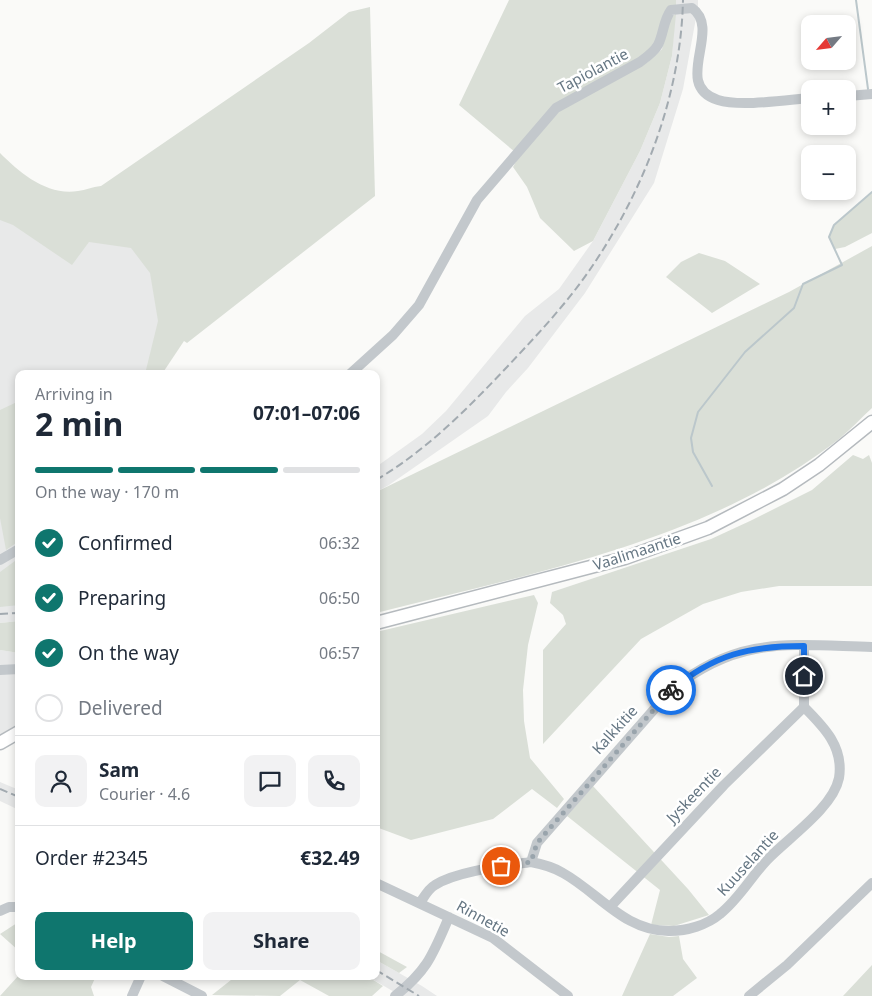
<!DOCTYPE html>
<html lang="en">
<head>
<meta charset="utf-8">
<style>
	:root { --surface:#fff; --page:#f2f2f3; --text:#1f2937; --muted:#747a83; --line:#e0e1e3; --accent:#0f766e }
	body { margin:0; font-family:"Noto Sans",sans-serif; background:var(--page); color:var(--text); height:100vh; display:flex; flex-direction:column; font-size:19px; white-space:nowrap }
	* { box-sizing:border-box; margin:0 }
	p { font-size:16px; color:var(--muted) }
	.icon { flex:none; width:28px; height:28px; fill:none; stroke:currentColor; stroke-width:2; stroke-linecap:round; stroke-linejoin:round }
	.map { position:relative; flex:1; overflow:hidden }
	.side { position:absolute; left:15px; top:370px; width:365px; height:610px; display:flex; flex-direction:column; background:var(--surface); border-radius:10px; box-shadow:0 2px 8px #0003 }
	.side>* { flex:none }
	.needle { width:32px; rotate:242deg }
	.tools { position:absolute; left:801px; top:15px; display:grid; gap:10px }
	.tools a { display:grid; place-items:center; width:55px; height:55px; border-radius:10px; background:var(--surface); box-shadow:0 2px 8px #0003; font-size:25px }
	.pin { position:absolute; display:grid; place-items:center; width:42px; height:42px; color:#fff; margin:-21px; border:2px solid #fff; border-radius:50%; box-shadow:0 1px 5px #0007 }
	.courier { position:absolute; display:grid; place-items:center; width:50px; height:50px; margin:-25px; border:4px solid #1a73e8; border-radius:50%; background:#fff; color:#222; box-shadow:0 1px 6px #0007 }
	.summary em { font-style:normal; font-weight:700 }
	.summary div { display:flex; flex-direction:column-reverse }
	.summary { display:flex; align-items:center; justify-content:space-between; height:85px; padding:0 20px }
	h1 { font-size:32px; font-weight:700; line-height:38px }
	.bar { display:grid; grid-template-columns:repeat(4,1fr); gap:8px 5px; align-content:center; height:60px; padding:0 20px }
	.bar i { height:6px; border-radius:4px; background:var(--line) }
	.bar .selected { background:var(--accent) }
	.bar p { grid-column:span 4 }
	.line { display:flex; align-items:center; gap:12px; padding:0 20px; border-top:1px solid var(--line) }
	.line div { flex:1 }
	.round { display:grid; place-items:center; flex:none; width:52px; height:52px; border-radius:10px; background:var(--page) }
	ol { padding:0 20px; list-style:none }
	li { display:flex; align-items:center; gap:15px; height:55px }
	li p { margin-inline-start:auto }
	li .icon { padding:5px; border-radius:50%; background:var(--accent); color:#fff; stroke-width:4 }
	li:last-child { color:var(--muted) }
	li i { width:28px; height:28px; border:2px solid var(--line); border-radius:50% }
	.primary-button { display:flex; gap:10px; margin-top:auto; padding:10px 20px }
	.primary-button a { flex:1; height:58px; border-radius:10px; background:var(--accent); color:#fff; font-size:20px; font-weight:700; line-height:58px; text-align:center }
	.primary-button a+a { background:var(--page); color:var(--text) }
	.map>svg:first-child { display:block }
	.built { fill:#e8e9e9 }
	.green { fill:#dadfd7 }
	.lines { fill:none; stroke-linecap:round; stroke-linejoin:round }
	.stream { stroke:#bbc7cb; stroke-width:2 }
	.major-casing { stroke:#b5babe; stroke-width:15 }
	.minor { stroke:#c3c8cc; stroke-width:10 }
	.major { stroke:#fff; stroke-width:12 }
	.rail { stroke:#a2aab0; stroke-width:2; stroke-dasharray:8 4; stroke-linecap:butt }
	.done { stroke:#99a4ac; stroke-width:5; stroke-dasharray:0 9 }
	.route { stroke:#1a73e8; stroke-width:6 }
	.labels { text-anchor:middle; stroke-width:5; stroke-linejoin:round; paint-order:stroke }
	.street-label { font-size:15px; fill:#657683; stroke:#fff }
</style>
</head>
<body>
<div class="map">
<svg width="872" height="996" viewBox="0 0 872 996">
	<rect width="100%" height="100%" fill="#fafaf8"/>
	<path class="built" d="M 676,0 L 698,0 L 698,7 L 683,89 L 654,183 L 585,293 L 528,368 L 506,392 L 488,416 L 389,485 L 376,492 L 376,467 L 422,434 L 446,411 L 525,316 L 559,289 L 593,241 L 640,151 L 660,103 L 672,56 Z
		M 115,209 L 172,273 L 153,374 L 19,374 L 19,621 L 0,623 L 0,212 Z
		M 0,650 L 19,653 L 19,734 L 0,745 Z
		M 0,782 L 19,790 L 19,810 L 0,801 Z
		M 376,960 L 422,986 L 437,996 L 401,996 L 367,976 L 376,976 Z"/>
	<path class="green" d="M 509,0 L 676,0 L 676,6 L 653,47 L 638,60 L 556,103 L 515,152 L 459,105 Z
		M 370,7 L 375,196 L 187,343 L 184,341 L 162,374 L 145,374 L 158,321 L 150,273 L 131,248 L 89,242 L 72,265 L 13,225 L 0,220 L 0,153 C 20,173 47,196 78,191 C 86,190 92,187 101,186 L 309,43 L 349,12 Z
		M 676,14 L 672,56 L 660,103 L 640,151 L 593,241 L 574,251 L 540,218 L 527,187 L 513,167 L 519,156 L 563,107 L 648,62 L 662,49 L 670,17 Z
		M 872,192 L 872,233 L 845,247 L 835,249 L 829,237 L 834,225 Z
		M 872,246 L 872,408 C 861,418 850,430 839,439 C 709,541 532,573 376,613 L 376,492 L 789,292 Z
		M 699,253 L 725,261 L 760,284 L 712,313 L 666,277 L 681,262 Z
		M 19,401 L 19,541 L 6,550 L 0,518 L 0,410 Z
		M 853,455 L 863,459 L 869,455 L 872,463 L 872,586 L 779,586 L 741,592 L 703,604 L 641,639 L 543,744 L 543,650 L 566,624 L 563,615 L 550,603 L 552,592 L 711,539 L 750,521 L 812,490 Z
		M 19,558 L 19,605 L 0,607 L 0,572 Z
		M 534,595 L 538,603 L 528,645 L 523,690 L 524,721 L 530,758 L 564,799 L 557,808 L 532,789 L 493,819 L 411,840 L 376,827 L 376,632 Z
		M 19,621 L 19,653 L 0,650 L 0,623 Z
		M 593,786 L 688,889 L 709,915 L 674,926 L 651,925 L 660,890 L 567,816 Z
		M 17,923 L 19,924 L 19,951 L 0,934 Z
		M 650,934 L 669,937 L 679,936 L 683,959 L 697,978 L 673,996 L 622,996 Z
		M 376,950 L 407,967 L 399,973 L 376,960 Z
		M 872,965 L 872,996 L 843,996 Z
		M 19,975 L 19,976 L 96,976 L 91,987 L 94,996 L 0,996 Z
		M 236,976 L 367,976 L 383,986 L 372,996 L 329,996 L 300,980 L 280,996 L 212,995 Z"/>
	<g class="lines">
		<path class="stream" d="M 856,0 L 868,89
			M 712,486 L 693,452 L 691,438 L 698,412 L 745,352 L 794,308 L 803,284 L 842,265 L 829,237 L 834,225 L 872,192"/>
		<defs>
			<path id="major" d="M 376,623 L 625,558 L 708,528 L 783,489 L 819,465 L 872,422
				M 0,743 L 19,732"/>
		</defs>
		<use href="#major" class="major-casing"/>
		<path class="minor" d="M 848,96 L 872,94
			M 350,374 L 393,335 L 419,305 L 477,200 L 556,108 L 640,62 C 647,57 654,52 658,45 C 664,33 663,21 671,10 L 692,8 C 723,30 671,85 718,100 C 740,107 786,100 810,98
			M 0,560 L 19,549
			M 0,670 L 19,669
			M 531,862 C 542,864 553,867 563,873 C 599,893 625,932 670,931 C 687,931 707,925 720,914 C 739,899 751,877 767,860 C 788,838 833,808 839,778 C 844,747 824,727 804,707 L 804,646
			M 376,883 L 493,938 L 568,996
			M 420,903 C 424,897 428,889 435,885 C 457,871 504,866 531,862 L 537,843 L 671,690 C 739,635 790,645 872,647
			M 610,907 L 724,785 L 804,707
			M 0,911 L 9,907 L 19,907
			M 163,976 L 202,996
			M 132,996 L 141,976
			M 395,996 C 428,970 433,954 449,917
			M 749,996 L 787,965 L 872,883"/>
		<use href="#major" class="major"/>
		<path class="rail" d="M 376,480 C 427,450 467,409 507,367 C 539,333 572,298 597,259 C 647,183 681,91 683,0
			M 0,614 L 19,613
			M 0,789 L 19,797
			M 376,970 L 419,996"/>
	</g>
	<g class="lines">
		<path class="done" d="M 501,866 L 531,862 L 537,843 L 671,690"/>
		<path class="route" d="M 671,690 C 715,654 749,646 804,646 L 804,676"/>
	</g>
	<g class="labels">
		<g class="street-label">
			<text transform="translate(593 71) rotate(-28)" y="5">Tapiolantie</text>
			<text transform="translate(637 552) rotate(-18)" y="5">Vaalimaantie</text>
			<text transform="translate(615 730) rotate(-48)" y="5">Kalkkitie</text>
			<text transform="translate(694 795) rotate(-46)" y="5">Jyskeentie</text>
			<text transform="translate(748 863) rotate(-48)" y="5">Kuuselantie</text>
			<text transform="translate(483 919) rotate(29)" y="5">Rinnetie</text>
		</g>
	</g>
</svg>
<div class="tools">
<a><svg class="needle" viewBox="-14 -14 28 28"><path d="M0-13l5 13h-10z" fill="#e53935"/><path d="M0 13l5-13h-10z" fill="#747a83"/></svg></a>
<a>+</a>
<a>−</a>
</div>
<div class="pin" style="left:501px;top:866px;background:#ea580c"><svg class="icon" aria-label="bag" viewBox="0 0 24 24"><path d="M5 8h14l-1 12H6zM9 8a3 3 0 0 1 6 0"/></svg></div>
<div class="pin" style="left:804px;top:676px;background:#1f2937"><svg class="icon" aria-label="home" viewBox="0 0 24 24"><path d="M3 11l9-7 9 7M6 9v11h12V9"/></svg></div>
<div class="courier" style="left:671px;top:690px"><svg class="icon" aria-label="bike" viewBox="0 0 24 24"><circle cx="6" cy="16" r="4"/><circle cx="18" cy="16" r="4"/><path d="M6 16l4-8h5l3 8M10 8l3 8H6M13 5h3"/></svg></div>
<section class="side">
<div class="summary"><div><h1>2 min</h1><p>Arriving in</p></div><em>07:01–07:06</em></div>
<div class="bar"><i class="selected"></i><i class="selected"></i><i class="selected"></i><i></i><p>On the way · 170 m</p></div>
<ol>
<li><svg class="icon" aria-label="check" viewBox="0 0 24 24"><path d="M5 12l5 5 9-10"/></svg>Confirmed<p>06:32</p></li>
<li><svg class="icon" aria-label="check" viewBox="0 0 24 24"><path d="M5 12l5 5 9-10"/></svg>Preparing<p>06:50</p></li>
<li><svg class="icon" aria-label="check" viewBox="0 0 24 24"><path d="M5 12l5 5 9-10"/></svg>On the way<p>06:57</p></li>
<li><i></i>Delivered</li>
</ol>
<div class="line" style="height:90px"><a class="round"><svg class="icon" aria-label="person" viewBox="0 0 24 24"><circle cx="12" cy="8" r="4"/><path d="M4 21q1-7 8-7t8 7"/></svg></a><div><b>Sam</b><p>Courier · 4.6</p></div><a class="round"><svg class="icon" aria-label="chat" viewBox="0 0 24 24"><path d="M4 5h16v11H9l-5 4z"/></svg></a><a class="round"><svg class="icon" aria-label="phone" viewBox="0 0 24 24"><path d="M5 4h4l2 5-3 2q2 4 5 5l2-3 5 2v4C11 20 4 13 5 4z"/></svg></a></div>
<div class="line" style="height:65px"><div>Order #2345</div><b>€32.49</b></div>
<div class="primary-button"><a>Help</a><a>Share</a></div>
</section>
</div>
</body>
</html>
